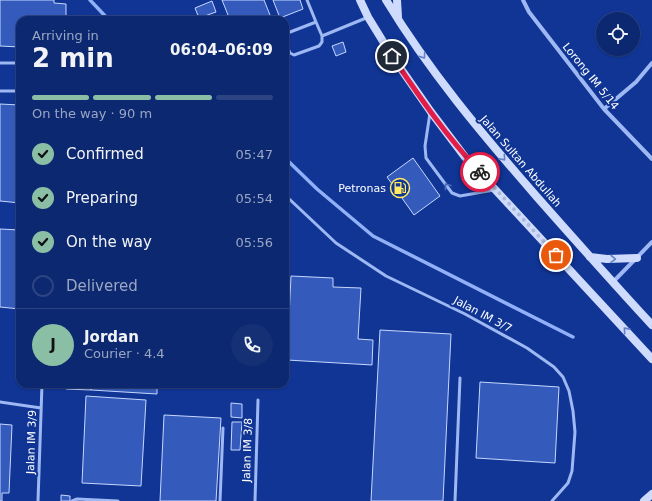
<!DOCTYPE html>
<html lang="en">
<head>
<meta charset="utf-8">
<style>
	:root { --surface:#0c2870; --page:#153075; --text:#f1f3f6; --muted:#9aa6c3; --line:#2c4483; --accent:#8abfa5 }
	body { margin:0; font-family:"DejaVu Sans",sans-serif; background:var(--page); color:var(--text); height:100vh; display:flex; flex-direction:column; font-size:15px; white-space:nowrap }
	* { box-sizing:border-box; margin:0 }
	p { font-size:13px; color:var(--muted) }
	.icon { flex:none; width:22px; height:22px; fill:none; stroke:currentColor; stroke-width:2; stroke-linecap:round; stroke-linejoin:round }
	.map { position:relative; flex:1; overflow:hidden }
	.drawer { position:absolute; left:16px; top:16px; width:273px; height:372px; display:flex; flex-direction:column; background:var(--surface); border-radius:12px; box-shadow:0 1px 3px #0004,0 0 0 1px var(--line) }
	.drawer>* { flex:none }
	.controls { position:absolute; left:596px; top:12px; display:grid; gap:8px }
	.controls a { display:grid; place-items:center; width:44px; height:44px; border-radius:50%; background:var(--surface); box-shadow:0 1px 3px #0004,0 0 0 1px var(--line); font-size:20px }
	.pin { position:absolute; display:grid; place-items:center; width:34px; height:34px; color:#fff; margin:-17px; border:2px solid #fff; border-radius:50%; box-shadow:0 1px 4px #0007 }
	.courier { position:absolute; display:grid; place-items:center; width:40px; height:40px; margin:-20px; border:3px solid #e11d48; border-radius:50%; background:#fff; color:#222; box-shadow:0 1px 5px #0007 }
	.overview em { font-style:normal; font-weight:800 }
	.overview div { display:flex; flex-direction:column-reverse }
	.overview { display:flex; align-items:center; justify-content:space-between; height:68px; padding:0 16px }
	h1 { font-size:26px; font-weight:800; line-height:30px }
	.bar { display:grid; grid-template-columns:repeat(4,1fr); gap:6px 4px; align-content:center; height:48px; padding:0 16px }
	.bar i { height:5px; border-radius:3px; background:var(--line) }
	.bar .current { background:var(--accent) }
	.bar p { grid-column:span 4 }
	.line { display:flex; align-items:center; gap:10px; padding:0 16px; border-top:1px solid var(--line) }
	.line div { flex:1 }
	.round { display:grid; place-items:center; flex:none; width:42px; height:42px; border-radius:21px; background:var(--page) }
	ol { padding:0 16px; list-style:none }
	li { display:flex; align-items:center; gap:12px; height:44px }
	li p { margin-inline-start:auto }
	li .icon { padding:4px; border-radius:50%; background:var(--accent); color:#111; stroke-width:4 }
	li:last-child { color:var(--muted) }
	li i { width:22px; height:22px; border:2px solid var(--line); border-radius:50% }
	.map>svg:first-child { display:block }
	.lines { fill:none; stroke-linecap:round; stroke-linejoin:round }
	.stream { stroke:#90b0f7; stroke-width:3.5 }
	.building { fill:#345bbc; stroke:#c6d7fe }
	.service { stroke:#9eb8f4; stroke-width:3 }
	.minor { stroke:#9eb8f4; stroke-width:4 }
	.secondary { stroke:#cedbfd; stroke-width:8 }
	.oneway { stroke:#6580c4 }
	.oneway2 { stroke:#4969bb }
	.done { stroke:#abb8da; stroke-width:4; stroke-dasharray:0 7.2 }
	.route { stroke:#e11d48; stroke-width:5 }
	.labels { text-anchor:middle; stroke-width:4; stroke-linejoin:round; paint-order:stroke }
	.street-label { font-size:11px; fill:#fff; stroke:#103595 }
	.poi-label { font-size:11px; fill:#fff; stroke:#103595; text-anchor:end }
</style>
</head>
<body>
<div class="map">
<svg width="652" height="501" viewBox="0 0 652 501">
	<rect width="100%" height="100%" fill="#103595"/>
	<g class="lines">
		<path class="stream" d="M 90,0 L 109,20
			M 285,158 L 317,189 L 373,236 L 573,337"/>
	</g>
	<path class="building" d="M 0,0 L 54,0 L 54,3 L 66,4 L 66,20 L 20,20 L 20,47 L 0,46 Z
		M 222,0 L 264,0 L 272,20 L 230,20 Z
		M 273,0 L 300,0 L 303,9 L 280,18 Z
		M 212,1 L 216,12 L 199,18 L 195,8 Z
		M 216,17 L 218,20 L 207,20 Z
		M 343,42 L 346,52 L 336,56 L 332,46 Z
		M 285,53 L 289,63 L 285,64 Z
		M 0,104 L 20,105 L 20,203 L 0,201 Z
		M 413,158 L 440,196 L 414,215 L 387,177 Z
		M 0,229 L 20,230 L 20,309 L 0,307 Z
		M 291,276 L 333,278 L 333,287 L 361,288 L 358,339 L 373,340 L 372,365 L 287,360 Z
		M 380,330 L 451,334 L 443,501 L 371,501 Z
		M 480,382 L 559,387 L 555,463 L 476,458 Z
		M 66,384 L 91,384 L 91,390 L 66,389 Z
		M 91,384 L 157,384 L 157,394 L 91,390 Z
		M 86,396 L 146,400 L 141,486 L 82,483 Z
		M 231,403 L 242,404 L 242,418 L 231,417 Z
		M 164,415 L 221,418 L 216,501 L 160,501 Z
		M 232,422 L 242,422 L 240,450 L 231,450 Z
		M 0,424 L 12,425 L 9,493 L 2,493 L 2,501 L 0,501 Z
		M 61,495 L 70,496 L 70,501 L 61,501 Z"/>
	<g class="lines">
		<path class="service" d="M 316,22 L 322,36
			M 285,34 L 316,22 L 307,0
			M 285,41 L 290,53 L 294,55 L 319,46 L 322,42 L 322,36 L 366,18
			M 0,63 L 20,63
			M 0,91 L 20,91
			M 430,113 L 425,146 L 426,158 L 452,193 L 460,196 L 494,190
			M 285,195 L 336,243 L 386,276 L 465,314 L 527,348 L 554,367 L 563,377 L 569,391 L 573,411 L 575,432 L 572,471 L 568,483 L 552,501
			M 0,402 L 41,408
			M 38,501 L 42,384
			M 72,501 L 77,499 L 118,501
			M 220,501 L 223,428
			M 255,501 L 258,400
			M 455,501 L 460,378"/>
		<path class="minor" d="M 523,0 L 529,12 L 604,109 L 652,159
			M 604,109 L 636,82 L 652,63
			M 613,282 L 652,242"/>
		<path class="secondary" d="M 360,0 L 368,17 L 392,56 L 431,112 L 465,157 L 652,359
			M 386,0 C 429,71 482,134 537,197 C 575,240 613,283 652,325
			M 397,0 L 398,17
			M 590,257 L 607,259 L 637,258
			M 644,501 L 652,494"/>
	</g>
	<defs><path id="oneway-chevron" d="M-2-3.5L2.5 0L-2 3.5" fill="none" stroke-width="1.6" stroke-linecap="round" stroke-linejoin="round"/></defs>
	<g class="oneway">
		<use href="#oneway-chevron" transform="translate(423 56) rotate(55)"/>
		<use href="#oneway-chevron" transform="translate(503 158) rotate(49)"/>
		<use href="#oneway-chevron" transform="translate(613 259) rotate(1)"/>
		<use href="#oneway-chevron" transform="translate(626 330) rotate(-132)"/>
	</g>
	<use class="oneway2" href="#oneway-chevron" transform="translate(447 186) rotate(-127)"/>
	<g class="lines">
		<path class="done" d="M 480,172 L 556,255"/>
		<path class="route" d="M 392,56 C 419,96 446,136 480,172"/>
	</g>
	<defs>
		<symbol id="fuel-ring" viewBox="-11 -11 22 22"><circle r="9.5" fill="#103595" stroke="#ffea61" stroke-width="1.5"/><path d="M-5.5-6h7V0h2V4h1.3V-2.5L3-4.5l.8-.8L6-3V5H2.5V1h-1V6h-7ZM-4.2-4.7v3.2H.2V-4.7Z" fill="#ffea61"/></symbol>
	</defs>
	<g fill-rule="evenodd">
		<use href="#fuel-ring" x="389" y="177" width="22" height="22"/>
	</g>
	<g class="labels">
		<g class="street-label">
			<text transform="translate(591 76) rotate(51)" y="4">Lorong IM 5/14</text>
			<text transform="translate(521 161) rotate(49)" y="4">Jalan Sultan Abdullah</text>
			<text transform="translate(483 314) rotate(28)" y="4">Jalan IM 3/7</text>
			<text transform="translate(31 442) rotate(-88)" y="4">Jalan IM 3/9</text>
			<text transform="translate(247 450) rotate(-88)" y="4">Jalan IM 3/8</text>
		</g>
		<g class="poi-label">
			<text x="386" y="192">Petronas</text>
		</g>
	</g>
</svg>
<div class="controls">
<a><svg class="icon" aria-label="locate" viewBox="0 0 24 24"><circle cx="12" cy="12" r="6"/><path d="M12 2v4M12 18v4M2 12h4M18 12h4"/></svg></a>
</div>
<div class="pin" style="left:556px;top:255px;background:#ea580c"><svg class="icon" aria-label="bag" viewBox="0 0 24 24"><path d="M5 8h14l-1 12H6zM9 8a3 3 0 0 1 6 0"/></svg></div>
<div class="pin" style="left:392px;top:56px;background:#1f2937"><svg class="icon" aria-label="home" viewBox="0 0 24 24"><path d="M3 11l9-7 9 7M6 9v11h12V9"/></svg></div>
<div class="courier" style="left:480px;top:172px"><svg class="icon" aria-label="bike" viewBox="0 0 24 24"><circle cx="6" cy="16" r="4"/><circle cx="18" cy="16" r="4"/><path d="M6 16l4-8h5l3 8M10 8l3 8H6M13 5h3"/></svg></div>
<section class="drawer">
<div class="overview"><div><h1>2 min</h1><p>Arriving in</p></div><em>06:04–06:09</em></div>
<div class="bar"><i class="current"></i><i class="current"></i><i class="current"></i><i></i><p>On the way · 90 m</p></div>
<ol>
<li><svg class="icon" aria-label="check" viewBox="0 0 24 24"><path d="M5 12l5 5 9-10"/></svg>Confirmed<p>05:47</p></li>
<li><svg class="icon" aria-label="check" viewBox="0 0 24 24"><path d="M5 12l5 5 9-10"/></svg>Preparing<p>05:54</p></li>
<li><svg class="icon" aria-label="check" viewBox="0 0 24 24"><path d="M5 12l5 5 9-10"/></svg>On the way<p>05:56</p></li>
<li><i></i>Delivered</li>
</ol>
<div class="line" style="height:72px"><b class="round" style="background:var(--accent);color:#111">J</b><div><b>Jordan</b><p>Courier · 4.4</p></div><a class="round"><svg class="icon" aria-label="phone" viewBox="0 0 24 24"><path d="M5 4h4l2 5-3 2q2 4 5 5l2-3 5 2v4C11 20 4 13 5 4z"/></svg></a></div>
</section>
</div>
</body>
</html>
